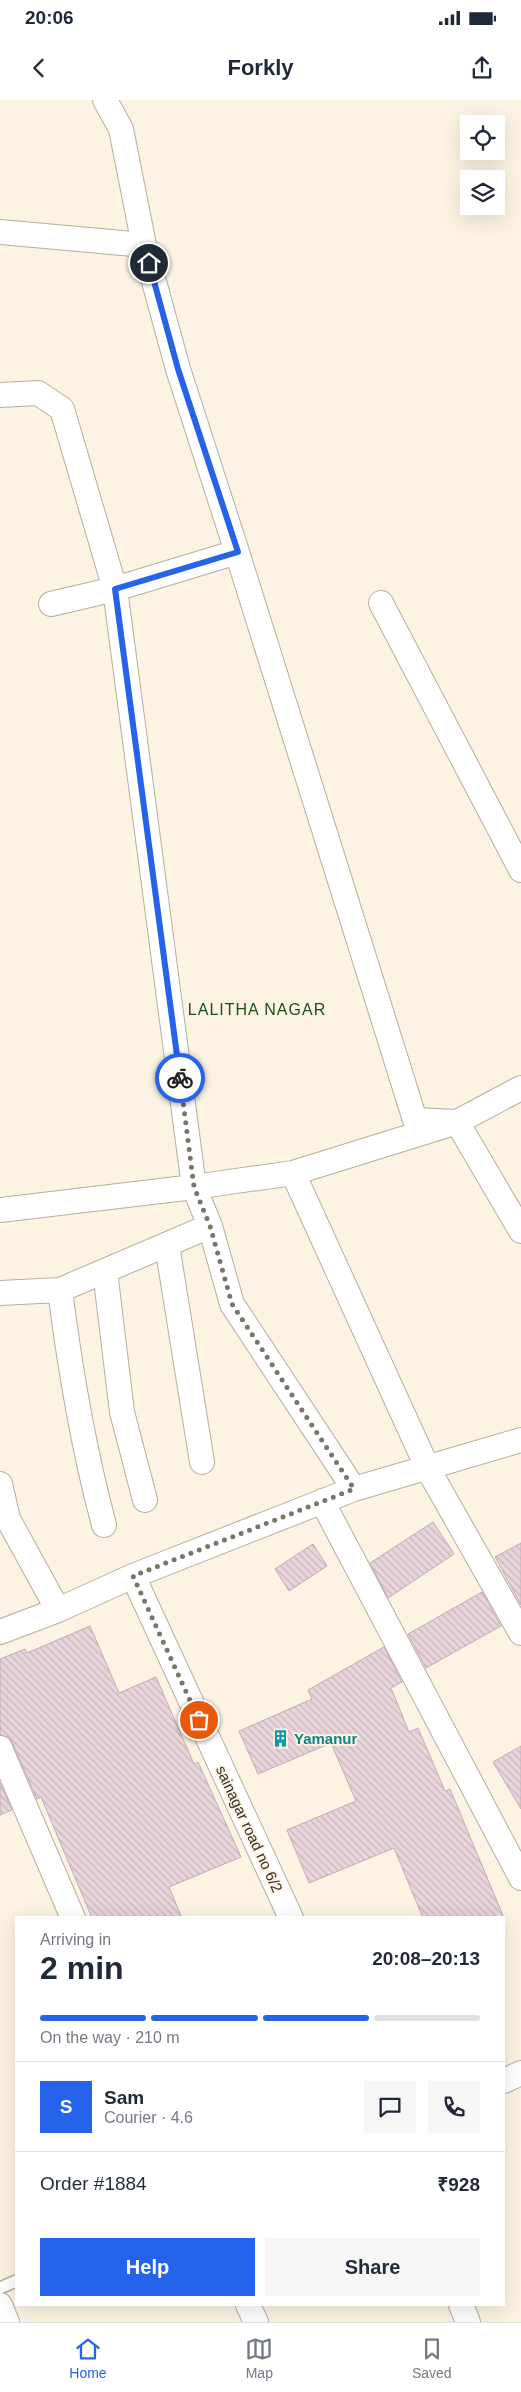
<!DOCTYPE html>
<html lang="en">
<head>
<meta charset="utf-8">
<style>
	:root { --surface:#fff; --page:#f6f6f7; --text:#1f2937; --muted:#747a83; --line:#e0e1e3; --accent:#2563eb }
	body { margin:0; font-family:Helvetica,sans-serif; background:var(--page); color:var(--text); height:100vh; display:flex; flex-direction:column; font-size:19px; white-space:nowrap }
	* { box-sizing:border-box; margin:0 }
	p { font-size:16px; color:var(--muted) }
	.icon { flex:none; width:28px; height:28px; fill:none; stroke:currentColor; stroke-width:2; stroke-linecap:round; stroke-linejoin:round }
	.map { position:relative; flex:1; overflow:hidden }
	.details { position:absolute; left:15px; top:1816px; width:490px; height:390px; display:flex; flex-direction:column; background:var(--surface); border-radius:0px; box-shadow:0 5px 20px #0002 }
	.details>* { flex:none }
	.fabs { position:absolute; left:460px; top:15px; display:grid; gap:10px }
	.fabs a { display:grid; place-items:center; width:45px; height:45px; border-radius:0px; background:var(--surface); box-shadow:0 5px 20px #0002; font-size:25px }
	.pin { position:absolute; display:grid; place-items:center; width:42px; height:42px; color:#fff; margin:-21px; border:2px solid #fff; border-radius:50%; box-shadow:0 1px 5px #0007 }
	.courier { position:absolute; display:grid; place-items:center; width:50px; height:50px; margin:-25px; border:4px solid #2563eb; border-radius:50%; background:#fff; color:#222; box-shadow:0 1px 6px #0007 }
	.summary em { font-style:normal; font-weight:600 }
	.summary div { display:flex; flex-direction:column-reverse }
	.summary { display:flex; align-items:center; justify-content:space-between; height:85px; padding:0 25px }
	h1 { font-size:32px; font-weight:600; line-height:38px }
	.bar { display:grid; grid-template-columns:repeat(4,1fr); gap:8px 5px; align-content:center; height:60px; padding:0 25px }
	.bar i { height:6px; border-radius:4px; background:var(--line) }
	.bar .on { background:var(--accent) }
	.bar p { grid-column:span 4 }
	.line { display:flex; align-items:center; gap:12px; padding:0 25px; border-top:1px solid var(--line) }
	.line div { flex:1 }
	.round { display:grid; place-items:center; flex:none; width:52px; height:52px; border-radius:0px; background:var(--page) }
	.action { display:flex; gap:10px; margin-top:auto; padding:10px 25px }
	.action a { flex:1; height:58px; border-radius:0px; background:var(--accent); color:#fff; font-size:20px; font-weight:600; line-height:58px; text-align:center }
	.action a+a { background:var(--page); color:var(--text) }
	.status { display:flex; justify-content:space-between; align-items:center; height:35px; padding:0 25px; background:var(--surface); direction:ltr }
	.status svg { height:14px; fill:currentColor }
	header { display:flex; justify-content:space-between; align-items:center; height:65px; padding:0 25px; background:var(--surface); font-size:22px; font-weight:600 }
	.tabs { display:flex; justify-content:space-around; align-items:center; height:70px; border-top:1px solid var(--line); background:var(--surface); font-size:14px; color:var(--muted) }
	.tabs a { display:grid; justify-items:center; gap:2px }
	.tabs .on { color:var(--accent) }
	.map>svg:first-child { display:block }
	.building { fill:url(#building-back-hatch); stroke:#c1aeb4 }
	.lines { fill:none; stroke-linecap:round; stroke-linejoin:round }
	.service-casing { stroke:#b6ae9f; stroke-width:14 }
	.minor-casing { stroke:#b6ae9f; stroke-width:26 }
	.service { stroke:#fff; stroke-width:11 }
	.minor { stroke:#fff; stroke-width:24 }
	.done { stroke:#7a746b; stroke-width:5; stroke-dasharray:0 9 }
	.route { stroke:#2563eb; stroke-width:6 }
	.labels { text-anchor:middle; stroke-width:4; stroke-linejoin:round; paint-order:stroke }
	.culture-label { font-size:15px; font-weight:bold; fill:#0d838f; stroke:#fcf3e3; text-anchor:start }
	.street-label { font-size:15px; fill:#34302a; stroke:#fcf3e3 }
	.neighbourhood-label { font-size:16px; letter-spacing:1px; fill:#1a4f1a; stroke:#fcf3e3 }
</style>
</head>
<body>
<div class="status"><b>20:06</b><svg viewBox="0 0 49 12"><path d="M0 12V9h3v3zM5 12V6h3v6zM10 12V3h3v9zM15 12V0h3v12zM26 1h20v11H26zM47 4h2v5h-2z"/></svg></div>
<header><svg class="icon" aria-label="back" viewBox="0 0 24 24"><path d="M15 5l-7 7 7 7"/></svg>Forkly<svg class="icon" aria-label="share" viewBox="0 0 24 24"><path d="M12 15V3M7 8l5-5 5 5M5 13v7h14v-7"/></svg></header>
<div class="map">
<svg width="521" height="2222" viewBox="0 0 521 2222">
	<defs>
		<pattern id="building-back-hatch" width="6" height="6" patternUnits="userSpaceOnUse" patternTransform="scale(1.25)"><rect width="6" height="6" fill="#e8d4da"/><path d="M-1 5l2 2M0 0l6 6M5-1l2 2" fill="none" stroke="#c8b6bb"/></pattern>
	</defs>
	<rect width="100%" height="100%" fill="#fcf3e3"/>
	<path class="building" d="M 433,1422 L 454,1454 L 388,1498 L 370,1463 Z
		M 521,1443 L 521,1505 L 495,1457 Z
		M 313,1444 L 327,1466 L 289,1491 L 275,1469 Z
		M 482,1492 L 501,1526 L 426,1568 L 408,1534 Z
		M 90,1526 L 119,1593 L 156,1577 L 194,1664 L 198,1662 L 241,1757 L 169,1787 L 182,1818 L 92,1818 L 41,1697 L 37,1699 L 12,1642 L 8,1637 L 0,1635 L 0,1559 L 25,1549 L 27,1553 Z
		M 384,1547 L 402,1582 L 391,1588 L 409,1632 L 418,1628 L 445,1691 L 450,1689 L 504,1818 L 423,1818 L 394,1748 L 309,1783 L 287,1730 L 356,1701 L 331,1643 L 258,1674 L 239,1631 L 312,1599 L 308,1590 Z
		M 521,1646 L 521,1709 L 493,1662 Z
		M 0,1683 L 12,1710 L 0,1715 Z"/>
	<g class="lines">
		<defs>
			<path id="service" d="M 0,2188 L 16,2181"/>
			<path id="minor" d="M 105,0 L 121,29 L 144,145 L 178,269 L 237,452 L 415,1020 L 457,1022
				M 0,132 L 144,145
				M 0,295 L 38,293 L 62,309 L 115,489 L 194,1087 L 210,1126 L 232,1204 L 354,1389
				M 381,503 L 521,770
				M 51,504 L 115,489 L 237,452
				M 457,1022 L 521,1131
				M 293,1073 L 428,1369 L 521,1533
				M 0,1110 L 194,1087 L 293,1073 L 457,1022 L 521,988
				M 167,1145 L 202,1362
				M 105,1171 L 122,1312 L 145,1400
				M 60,1190 C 70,1269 83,1347 104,1425
				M 0,1193 L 60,1190 L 210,1126
				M 0,1384 L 8,1419 L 58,1510
				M 322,1401 L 521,1778
				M 133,1476 L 291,1818
				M 0,1532 L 58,1510 L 133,1476 L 354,1389 L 521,1340
				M 0,1648 L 73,1818
				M 504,1981 L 521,1973
				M 0,2205 L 7,2222
				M 248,2205 L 256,2222
				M 461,2205 L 468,2222"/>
		</defs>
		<use href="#service" class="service-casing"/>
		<use href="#minor" class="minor-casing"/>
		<use href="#service" class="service"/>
		<use href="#minor" class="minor"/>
	</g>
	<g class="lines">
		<path class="done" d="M 180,978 L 194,1087 L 210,1126 L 232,1204 L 354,1389 L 133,1476 L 199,1620"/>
		<path class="route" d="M 149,163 L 178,269 L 238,452 L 115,489 L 180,978"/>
	</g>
	<defs>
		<symbol id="building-bare" viewBox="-9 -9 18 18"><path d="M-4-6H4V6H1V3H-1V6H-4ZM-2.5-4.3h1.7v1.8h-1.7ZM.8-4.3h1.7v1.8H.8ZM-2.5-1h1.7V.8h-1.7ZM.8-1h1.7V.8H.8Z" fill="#0f9aa8" stroke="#fcf3e3" stroke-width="2.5" paint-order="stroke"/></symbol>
	</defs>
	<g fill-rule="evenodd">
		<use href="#building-bare" x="268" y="1626" width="25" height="25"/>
	</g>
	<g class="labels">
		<g class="culture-label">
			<text x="294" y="1644">Yamanur</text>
		</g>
		<g class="street-label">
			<text transform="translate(249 1729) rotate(65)" y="5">sainagar road no 6/2</text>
		</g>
		<g class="neighbourhood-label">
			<text x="257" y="915">LALITHA NAGAR</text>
		</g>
	</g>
</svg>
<div class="fabs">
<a><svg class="icon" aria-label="locate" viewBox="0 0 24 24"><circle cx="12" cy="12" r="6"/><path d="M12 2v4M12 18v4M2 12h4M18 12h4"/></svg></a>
<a><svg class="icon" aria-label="layers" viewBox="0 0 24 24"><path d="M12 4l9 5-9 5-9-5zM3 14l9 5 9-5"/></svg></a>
</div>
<div class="pin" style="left:199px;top:1620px;background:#ea580c"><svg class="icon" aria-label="bag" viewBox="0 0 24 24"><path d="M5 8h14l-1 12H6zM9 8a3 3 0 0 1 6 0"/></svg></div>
<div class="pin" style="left:149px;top:163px;background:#1f2937"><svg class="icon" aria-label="home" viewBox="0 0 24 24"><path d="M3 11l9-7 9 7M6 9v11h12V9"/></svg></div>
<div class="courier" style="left:180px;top:978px"><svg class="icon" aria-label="bike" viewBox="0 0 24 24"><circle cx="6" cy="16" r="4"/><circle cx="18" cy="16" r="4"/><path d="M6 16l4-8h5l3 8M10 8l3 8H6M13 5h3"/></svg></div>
<section class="details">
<div class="summary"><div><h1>2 min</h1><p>Arriving in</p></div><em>20:08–20:13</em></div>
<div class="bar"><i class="on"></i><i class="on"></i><i class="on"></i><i></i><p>On the way · 210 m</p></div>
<div class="line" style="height:90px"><b class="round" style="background:var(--accent);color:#fff">S</b><div><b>Sam</b><p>Courier · 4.6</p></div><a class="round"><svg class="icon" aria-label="chat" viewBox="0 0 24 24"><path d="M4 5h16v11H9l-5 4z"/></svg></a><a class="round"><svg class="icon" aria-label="phone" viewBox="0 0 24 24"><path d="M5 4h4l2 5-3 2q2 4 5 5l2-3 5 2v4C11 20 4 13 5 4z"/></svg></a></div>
<div class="line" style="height:65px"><div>Order #1884</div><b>₹928</b></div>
<div class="action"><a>Help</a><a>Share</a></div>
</section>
</div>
<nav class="tabs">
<a class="on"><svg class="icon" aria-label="home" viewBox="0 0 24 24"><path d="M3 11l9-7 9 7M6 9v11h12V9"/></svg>Home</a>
<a><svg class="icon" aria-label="map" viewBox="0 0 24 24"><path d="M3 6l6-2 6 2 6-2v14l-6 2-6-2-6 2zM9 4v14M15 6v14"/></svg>Map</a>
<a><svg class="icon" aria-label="saved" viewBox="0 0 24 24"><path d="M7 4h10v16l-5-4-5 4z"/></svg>Saved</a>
</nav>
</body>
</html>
